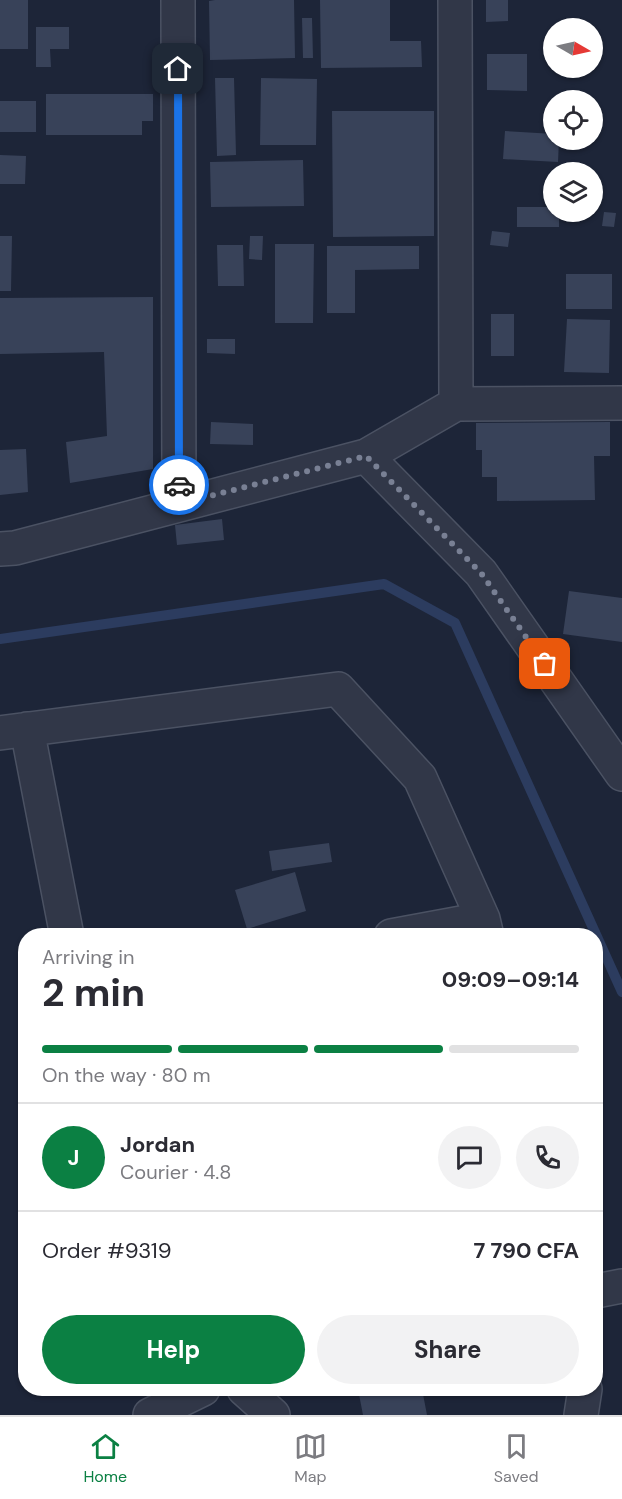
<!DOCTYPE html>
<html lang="en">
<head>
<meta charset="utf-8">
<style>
	:root { --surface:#fff; --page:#f2f2f3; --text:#2b2b33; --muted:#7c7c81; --line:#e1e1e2; --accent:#0b8043 }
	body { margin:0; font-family:"DM Sans",sans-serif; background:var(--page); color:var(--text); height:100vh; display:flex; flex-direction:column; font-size:22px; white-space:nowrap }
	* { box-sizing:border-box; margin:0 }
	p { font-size:20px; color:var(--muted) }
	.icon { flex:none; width:33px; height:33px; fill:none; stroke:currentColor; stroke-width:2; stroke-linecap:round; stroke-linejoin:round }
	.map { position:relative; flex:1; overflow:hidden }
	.panel { position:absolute; left:18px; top:928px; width:585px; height:468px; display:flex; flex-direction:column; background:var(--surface); border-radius:24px; box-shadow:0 2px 4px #0004 }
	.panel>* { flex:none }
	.needle { width:39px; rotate:99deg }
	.fabs { position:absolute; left:543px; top:18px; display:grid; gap:12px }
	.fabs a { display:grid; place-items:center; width:60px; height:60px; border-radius:50%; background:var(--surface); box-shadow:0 2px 4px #0004; font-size:30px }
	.pin { position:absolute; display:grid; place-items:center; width:51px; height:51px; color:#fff; margin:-26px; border-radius:12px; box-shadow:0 3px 9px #0006 }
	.courier { position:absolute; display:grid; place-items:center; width:60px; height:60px; margin:-30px; border:4px solid #1a73e8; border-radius:50%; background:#fff; color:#222; box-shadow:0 2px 8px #0007 }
	.overview em { font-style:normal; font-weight:700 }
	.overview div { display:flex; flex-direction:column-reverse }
	.overview { display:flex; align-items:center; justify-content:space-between; height:102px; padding:0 24px }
	h1 { font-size:39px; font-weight:700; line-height:45px }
	.bar { display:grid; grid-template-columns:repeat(4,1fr); gap:9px 6px; align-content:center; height:72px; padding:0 24px }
	.bar i { height:8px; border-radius:4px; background:var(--line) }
	.bar .on { background:var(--accent) }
	.bar p { grid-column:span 4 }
	.line { display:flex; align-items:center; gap:15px; padding:0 24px; border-top:2px solid var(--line) }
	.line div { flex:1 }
	.round { display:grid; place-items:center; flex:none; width:63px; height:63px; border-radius:32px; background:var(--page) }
	.cta { display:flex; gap:12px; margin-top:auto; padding:12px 24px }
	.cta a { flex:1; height:69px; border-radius:36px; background:var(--accent); color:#fff; font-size:24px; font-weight:700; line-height:69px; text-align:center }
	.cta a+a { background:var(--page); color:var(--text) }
	.tab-bar { display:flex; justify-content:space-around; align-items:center; height:84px; border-top:2px solid var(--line); background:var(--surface); font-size:16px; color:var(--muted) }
	.tab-bar a { display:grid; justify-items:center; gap:3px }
	.tab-bar .on { color:var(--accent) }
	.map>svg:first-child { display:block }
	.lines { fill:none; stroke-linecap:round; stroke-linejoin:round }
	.stream { stroke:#2c3c5f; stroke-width:10 }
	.building { fill:#384259 }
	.minor-casing { stroke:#4b5263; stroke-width:36 }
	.minor { stroke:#313748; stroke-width:33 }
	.done { stroke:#798094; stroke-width:6; stroke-dasharray:0 10.8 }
	.route { stroke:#1a73e8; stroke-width:8 }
</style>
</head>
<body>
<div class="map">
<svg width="622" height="1415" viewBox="0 0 622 1415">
	<rect width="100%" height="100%" fill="#1d2538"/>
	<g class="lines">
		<path class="stream" d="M 0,639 L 384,584 L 455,623 L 622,992"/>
	</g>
	<path class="building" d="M 0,0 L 28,0 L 28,49 L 0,49 Z
		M 215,0 L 294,0 L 295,58 L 210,60 L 209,1 Z
		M 320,0 L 390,0 L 390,41 L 421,41 L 422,67 L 321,68 Z
		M 486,0 L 508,0 L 508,21 L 486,22 Z
		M 302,18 L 312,18 L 313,58 L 303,58 Z
		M 36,27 L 69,27 L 69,49 L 50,49 L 51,67 L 36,67 Z
		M 487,54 L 527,54 L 527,91 L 487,90 Z
		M 215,78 L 234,78 L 236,155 L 217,156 Z
		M 261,78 L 317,79 L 316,145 L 260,145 Z
		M 46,94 L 153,94 L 153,121 L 142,121 L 142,135 L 46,135 Z
		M 0,101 L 36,101 L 36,132 L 0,132 Z
		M 332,111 L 434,111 L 434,236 L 333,237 Z
		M 505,131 L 554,134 L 554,140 L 559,140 L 558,162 L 503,159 Z
		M 0,155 L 26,156 L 25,184 L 0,184 Z
		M 303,160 L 304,206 L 211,207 L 210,162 Z
		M 517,207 L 554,207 L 554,212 L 559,212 L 559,227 L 517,227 Z
		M 604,212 L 616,213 L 614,227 L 602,226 Z
		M 492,231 L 510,233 L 508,247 L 490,245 Z
		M 0,236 L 12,236 L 11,291 L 0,291 Z
		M 250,236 L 263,236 L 262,260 L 249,259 Z
		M 275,244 L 314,244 L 313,323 L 275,323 Z
		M 217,245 L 243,245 L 244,286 L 218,286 Z
		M 327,246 L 419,246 L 419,269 L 355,270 L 355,313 L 327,313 Z
		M 566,274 L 612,274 L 612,309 L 566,309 Z
		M 153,297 L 153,469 L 70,483 L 66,442 L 107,436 L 104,352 L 0,354 L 0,298 Z
		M 491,314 L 514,314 L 514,356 L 491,356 Z
		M 567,319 L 610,320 L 609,373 L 564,372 Z
		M 207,339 L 235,339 L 235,354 L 207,353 Z
		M 211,422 L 253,424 L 253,445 L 210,444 Z
		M 610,422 L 610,456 L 594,456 L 595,500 L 497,501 L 497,477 L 482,477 L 482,450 L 476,450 L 476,423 Z
		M 26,449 L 28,492 L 0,495 L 0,450 Z
		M 222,519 L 224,540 L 177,545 L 175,525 Z
		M 569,591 L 622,598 L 622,642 L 563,634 Z
		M 329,843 L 332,862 L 272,871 L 269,851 Z
		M 295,872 L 306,911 L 247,929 L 235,890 Z
		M 358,1389 L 422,1389 L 427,1415 L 363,1415 Z"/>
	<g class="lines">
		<defs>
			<path id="minor" d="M 178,0 L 179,504
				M 455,0 L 456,404
				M 366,456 L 481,573 L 622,774
				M 0,549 L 15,548 L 366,456 L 456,404 L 622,403
				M 27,729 L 67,936
				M 0,733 L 338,689 L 420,778 L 483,919 L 487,936
				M 391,936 L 483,919
				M 596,1291 L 622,1286
				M 244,1389 L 273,1415
				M 150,1415 L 203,1389
				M 581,1415 L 585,1389"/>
		</defs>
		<use href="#minor" class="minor-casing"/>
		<use href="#minor" class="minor"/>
	</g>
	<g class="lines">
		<path class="done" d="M 179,485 L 179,504 L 366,456 L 481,573 L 545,664"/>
		<path class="route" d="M 178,69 L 179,485"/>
	</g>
</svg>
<div class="fabs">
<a><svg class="needle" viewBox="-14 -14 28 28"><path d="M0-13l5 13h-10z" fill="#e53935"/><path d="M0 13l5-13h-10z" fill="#7c7c81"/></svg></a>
<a><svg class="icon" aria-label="locate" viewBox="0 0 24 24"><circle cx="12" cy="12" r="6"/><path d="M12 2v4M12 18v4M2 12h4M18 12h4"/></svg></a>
<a><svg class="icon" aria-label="layers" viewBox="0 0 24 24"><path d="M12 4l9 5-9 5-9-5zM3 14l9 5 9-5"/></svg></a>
</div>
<div class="pin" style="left:545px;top:664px;background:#ea580c"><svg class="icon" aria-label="bag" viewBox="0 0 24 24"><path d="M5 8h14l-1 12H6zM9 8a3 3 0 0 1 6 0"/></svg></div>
<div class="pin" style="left:178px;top:69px;background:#1f2937"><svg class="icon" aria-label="home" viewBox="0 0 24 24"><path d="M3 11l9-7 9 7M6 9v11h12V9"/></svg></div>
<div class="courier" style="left:179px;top:485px"><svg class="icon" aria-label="car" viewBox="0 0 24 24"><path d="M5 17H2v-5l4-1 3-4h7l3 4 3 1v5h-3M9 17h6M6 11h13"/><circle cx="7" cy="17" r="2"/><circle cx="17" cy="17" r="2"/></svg></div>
<section class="panel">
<div class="overview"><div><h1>2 min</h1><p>Arriving in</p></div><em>09:09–09:14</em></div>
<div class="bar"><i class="on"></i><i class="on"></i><i class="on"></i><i></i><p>On the way · 80 m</p></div>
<div class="line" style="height:108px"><b class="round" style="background:var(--accent);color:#fff">J</b><div><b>Jordan</b><p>Courier · 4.8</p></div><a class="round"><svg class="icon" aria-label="chat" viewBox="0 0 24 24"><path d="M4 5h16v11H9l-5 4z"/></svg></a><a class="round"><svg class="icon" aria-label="phone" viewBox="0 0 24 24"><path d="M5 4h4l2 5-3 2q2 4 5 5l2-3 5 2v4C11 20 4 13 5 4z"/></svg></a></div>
<div class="line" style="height:78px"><div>Order #9319</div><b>7 790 CFA</b></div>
<div class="cta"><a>Help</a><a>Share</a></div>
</section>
</div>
<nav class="tab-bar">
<a class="on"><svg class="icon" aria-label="home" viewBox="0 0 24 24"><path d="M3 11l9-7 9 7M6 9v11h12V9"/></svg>Home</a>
<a><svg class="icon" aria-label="map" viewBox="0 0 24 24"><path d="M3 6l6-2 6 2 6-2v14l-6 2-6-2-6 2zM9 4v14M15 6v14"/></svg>Map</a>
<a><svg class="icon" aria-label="saved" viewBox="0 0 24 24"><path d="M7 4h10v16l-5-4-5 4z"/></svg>Saved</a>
</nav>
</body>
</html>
